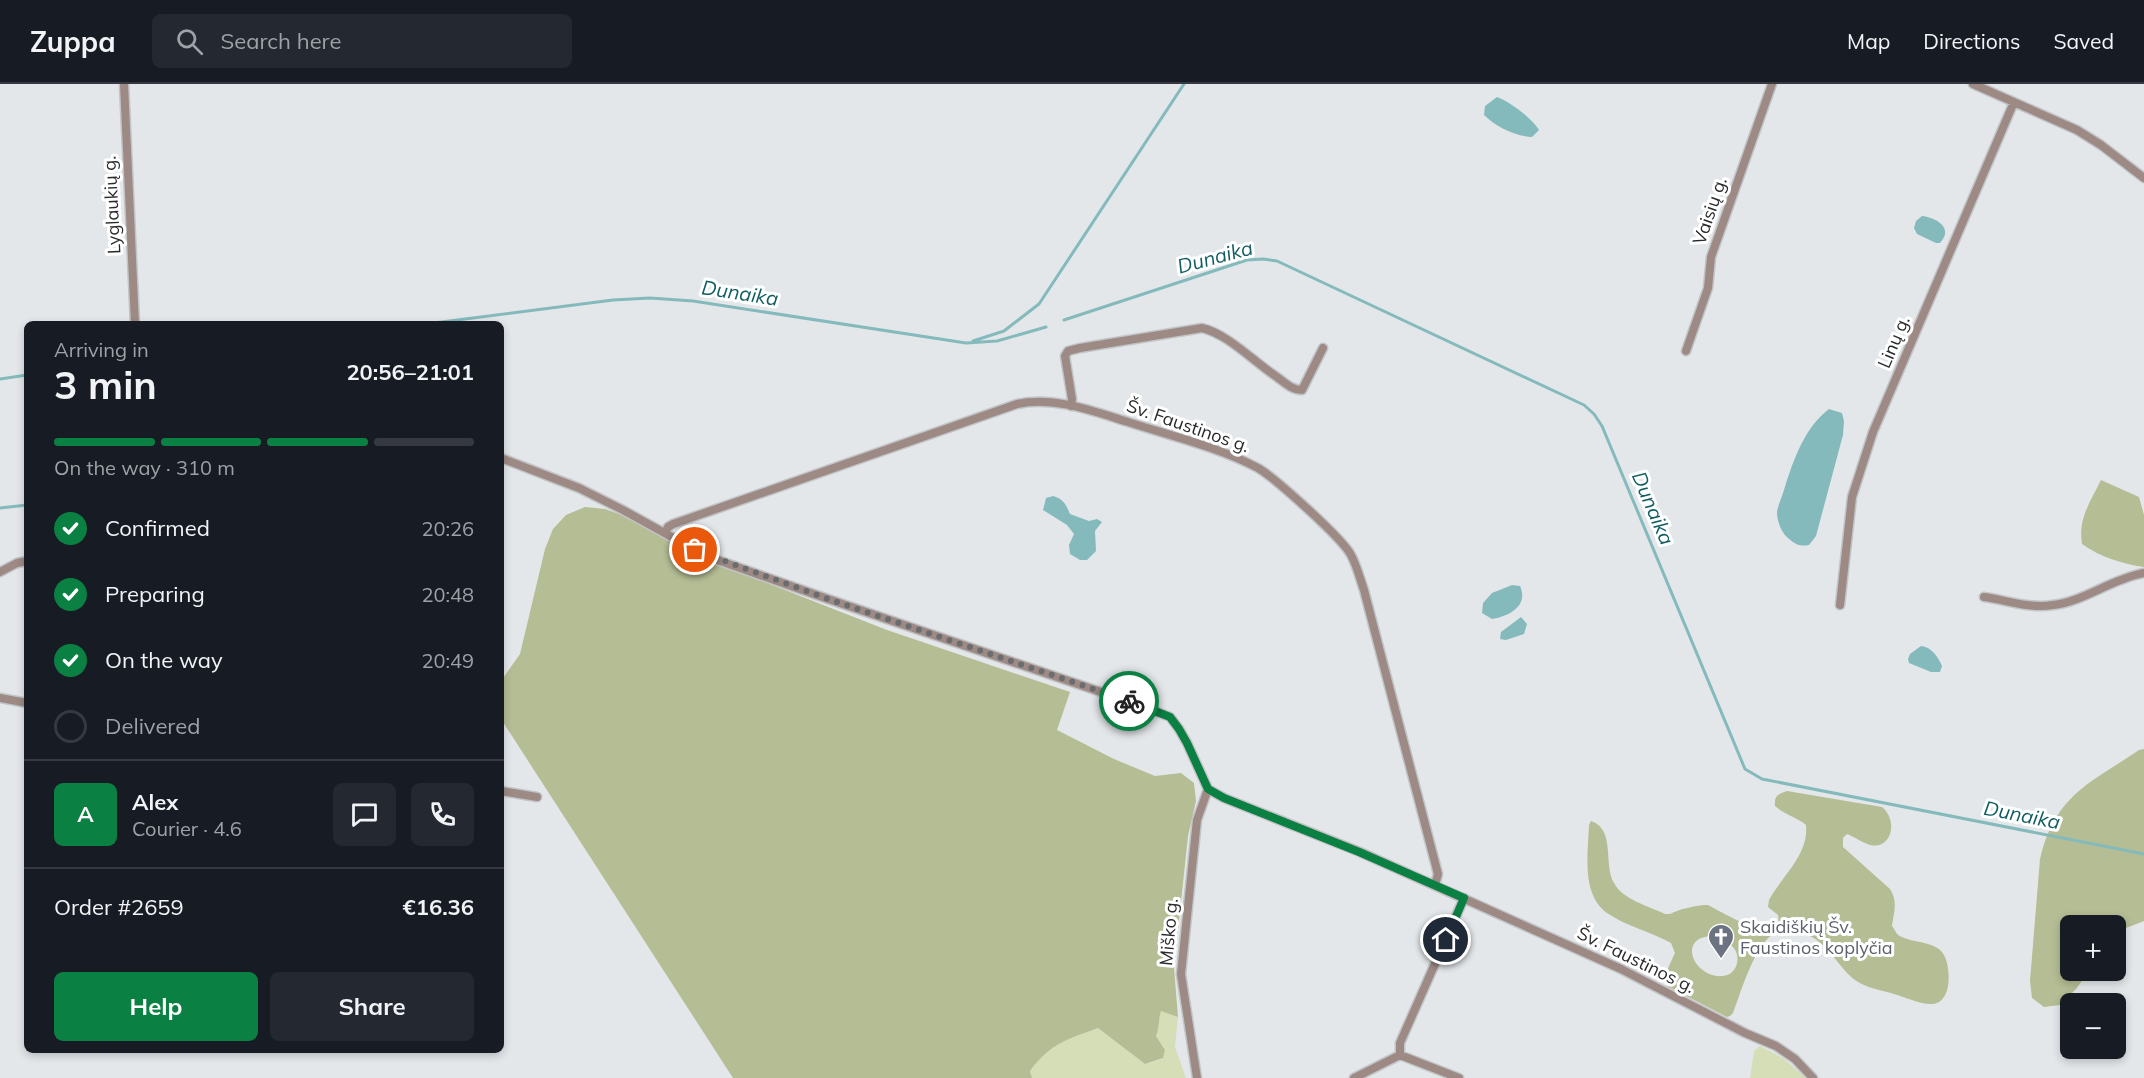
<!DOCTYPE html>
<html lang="en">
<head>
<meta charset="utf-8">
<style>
	:root { --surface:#171b24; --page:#242831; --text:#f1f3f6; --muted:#9ea1a6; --line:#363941; --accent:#0b8043 }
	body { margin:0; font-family:Mulish,sans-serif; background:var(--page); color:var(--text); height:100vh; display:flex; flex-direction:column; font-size:22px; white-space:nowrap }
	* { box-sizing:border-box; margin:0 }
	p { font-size:20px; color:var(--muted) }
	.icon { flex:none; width:33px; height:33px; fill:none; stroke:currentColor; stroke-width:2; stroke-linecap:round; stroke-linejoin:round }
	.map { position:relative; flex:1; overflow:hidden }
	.sheet { position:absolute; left:24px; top:237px; width:480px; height:732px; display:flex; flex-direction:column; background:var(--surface); border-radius:9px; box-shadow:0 3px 9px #0003 }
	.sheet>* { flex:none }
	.fabs { position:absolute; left:2060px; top:831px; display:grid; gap:12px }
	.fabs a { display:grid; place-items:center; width:66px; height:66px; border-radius:9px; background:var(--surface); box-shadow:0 3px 9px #0003; font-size:30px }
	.pin { position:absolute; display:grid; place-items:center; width:51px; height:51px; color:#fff; margin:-26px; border:3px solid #fff; border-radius:50%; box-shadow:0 2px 6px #0007 }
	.courier { position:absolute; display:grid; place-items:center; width:60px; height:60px; margin:-30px; border:4px solid #0b8043; border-radius:50%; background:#fff; color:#222; box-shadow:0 2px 8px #0007 }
	.summary em { font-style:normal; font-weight:700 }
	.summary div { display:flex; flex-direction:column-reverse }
	.summary { display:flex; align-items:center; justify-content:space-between; height:102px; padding:0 30px }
	h1 { font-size:39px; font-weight:700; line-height:45px }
	.bar { display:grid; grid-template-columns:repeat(4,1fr); gap:9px 6px; align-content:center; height:72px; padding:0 30px }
	.bar i { height:8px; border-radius:4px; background:var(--line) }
	.bar .current { background:var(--accent) }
	.bar p { grid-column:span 4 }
	.line { display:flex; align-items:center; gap:15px; padding:0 30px; border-top:2px solid var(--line) }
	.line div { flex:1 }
	.round { display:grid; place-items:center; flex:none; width:63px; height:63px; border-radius:9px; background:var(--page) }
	ol { padding:0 30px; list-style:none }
	li { display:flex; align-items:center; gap:18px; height:66px }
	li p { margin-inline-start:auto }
	li .icon { padding:6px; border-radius:50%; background:var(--accent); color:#fff; stroke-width:4 }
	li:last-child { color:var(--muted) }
	li i { width:33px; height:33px; border:3px solid var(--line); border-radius:50% }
	.cta { display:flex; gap:12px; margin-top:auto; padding:12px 30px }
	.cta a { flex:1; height:69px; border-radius:9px; background:var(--accent); color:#fff; font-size:24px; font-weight:700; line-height:69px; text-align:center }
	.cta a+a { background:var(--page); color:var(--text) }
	header { display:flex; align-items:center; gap:36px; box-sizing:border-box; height:84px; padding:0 30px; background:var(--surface); border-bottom:2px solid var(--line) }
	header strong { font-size:28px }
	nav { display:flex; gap:33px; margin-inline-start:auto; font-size:21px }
	.search { width:420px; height:54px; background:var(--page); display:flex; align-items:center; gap:15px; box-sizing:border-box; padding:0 21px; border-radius:9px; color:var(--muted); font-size:22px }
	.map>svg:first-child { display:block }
	.green { fill:#d6deb8 }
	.forest { fill:#b4bd94; fill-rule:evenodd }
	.water { fill:#84babc }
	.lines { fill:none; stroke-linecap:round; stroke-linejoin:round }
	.stream { stroke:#84babc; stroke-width:3 }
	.street-casing { stroke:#c2c5c8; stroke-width:11 }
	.street { stroke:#9e8a85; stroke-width:8 }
	.done { stroke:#6a6c6e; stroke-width:6; stroke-dasharray:0 10.8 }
	.route { stroke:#0b8043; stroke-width:8 }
	.labels { text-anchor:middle; stroke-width:6; stroke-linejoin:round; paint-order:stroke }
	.street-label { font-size:18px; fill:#292a2b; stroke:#fff }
	.worship-label { font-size:18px; fill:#5b616d; stroke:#fff; text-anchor:start }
	.water-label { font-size:20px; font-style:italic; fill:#115d60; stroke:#fff }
</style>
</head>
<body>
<header>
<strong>Zuppa</strong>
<div class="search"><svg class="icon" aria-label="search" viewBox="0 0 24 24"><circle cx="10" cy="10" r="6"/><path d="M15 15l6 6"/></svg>Search here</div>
<nav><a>Map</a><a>Directions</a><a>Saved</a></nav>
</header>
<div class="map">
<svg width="2144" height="994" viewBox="0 0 2144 994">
	<rect width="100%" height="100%" fill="#e4e7ea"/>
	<path class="green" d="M 1161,926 L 1178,933 L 1175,963 L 1186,994 L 1032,994 L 1030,987 C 1051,959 1066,956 1098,944 L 1145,980 L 1162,975 L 1165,966 L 1156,952 C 1160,943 1158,936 1161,926 Z
		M 1760,962 L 1783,974 L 1806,994 L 1750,994 L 1754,967 Z"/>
	<path class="forest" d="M 2101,396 L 2139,413 L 2144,431 L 2144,483 C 2123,480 2100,473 2082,460 C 2078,434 2090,419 2101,396 Z
		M 585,423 L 605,425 L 636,436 L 683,466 L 887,546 L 1070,608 L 1057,646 L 1114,675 L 1155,692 L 1181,689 L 1194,699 L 1196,717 L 1188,752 L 1174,884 L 1178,933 L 1161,927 C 1158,936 1160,943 1156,952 L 1165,966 L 1163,974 L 1145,980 L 1098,944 C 1066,956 1051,959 1030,987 L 1032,994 L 733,994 L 501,635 L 501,597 L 520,570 L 545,465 L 553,445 L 566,431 Z
		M 2144,665 L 2144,837 L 2126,844 L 2115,853 L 2115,842 L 2070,842 L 2070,886 L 2089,887 L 2076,905 L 2060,921 L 2044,923 L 2032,914 L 2030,897 L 2040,775 C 2055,711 2089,700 2139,666 Z
		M 1787,707 L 1882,723 C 1899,737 1891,766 1870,761 C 1863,759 1855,753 1847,750 L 1843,754 L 1843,763 L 1890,805 C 1898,818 1894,827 1892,842 C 1894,844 1895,847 1897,850 C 1908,860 1938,855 1945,873 C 1951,887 1952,922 1929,920 C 1917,919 1905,913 1894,910 C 1881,906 1866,904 1855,896 C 1838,883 1830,862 1810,852 C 1800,846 1786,844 1775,849 C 1755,859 1741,908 1733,929 L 1730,932 L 1727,933 L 1667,902 L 1664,893 L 1675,869 L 1671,859 C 1651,848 1626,842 1607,829 C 1581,810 1588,769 1589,741 L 1591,737 C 1616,745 1603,781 1614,799 C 1623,816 1649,822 1665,830 L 1670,830 C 1676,826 1700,820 1708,821 C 1720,827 1785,867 1778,831 L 1768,823 L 1769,816 C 1782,792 1809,771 1806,741 C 1797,733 1785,731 1775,722 C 1774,712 1778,710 1787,707 ZM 1712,852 C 1719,855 1728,857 1733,863 C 1742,873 1737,891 1723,892 C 1694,895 1676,853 1712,852 Z"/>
	<path class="water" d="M 1497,13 C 1509,17 1533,35 1539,46 L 1532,53 C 1515,52 1496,43 1484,31 L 1485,22 Z
		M 1922,132 C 1937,134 1954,144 1940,159 L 1936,159 L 1917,150 L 1914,144 L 1916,137 Z
		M 1829,325 L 1842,329 L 1844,337 L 1843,351 L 1816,452 L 1809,461 C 1799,463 1795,460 1788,454 C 1781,448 1777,437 1777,428 C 1778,421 1782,413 1784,406 C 1793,377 1804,344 1829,325 Z
		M 1053,412 C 1064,415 1066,421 1070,430 L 1089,437 L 1097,435 L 1102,438 L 1095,447 L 1096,467 L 1087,476 L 1080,476 L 1070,470 L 1069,461 L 1074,450 L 1067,441 L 1043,426 L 1046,414 Z
		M 1512,501 L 1520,502 C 1529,522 1509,532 1492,535 L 1482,529 L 1483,519 L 1492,509 Z
		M 1521,533 L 1527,540 L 1524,550 L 1506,556 L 1500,555 L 1501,548 Z
		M 1921,562 C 1932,563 1938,573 1942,582 L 1940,588 L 1931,588 L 1909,579 L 1908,575 L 1910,570 Z"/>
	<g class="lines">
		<path class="stream" d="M 1064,236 L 1247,176 L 1263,175 L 1277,177 L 1584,321 L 1594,330 L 1602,342 L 1745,685 L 1762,695 L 2144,770
			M 426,240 L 613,216 L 650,214 L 693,217 L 966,259 L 997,257 L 1046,243
			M 973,257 L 1004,247 L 1039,220 L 1184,0
			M 0,295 L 27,291
			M 0,424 L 27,421"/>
		<defs>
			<path id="street" d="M 124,0 L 135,240
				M 1973,0 L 2077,46 L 2101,61 L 2144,94
				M 1686,267 L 1708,204 L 1711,173 L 1772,0
				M 1071,322 L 1072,315 L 1065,272 L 1068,267 L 1080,264 L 1202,244 C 1228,250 1254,278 1277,293 C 1285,299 1292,306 1302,306 L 1323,264
				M 501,374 L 579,404 L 623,426 L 706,472 L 828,515 L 1145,623 L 1170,633 L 1179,645 L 1187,659 L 1208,705 L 1224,714 L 1360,768 L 1621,885 L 1745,949 L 1776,962 L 1795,975 L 1813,994
				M 665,449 L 668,443 L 673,440 L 1017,320 C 1054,312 1093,327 1128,338 C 1171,352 1218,363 1258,384 C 1275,394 1342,454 1351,471 C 1357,482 1360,495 1364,506 L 1438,790 L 1435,801
				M 0,488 L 17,479 L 27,477
				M 1984,513 C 2007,516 2029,525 2053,521 C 2083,518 2111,495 2144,489
				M 1840,521 L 1852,413 L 1873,348 L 2014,18
				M 0,614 L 27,619
				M 501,707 L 537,713
				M 1197,994 L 1181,890 L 1197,736 L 1208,705
				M 1354,994 L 1400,971
				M 1459,994 L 1400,971 L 1400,959 L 1464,814"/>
		</defs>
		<use href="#street" class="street-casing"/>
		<use href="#street" class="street"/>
	</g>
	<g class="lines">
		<path class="done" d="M 695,466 L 828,515 L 1129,617"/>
		<path class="route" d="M 1129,617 L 1170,633 L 1179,645 L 1187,659 L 1208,705 L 1224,714 L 1359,768 L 1464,814 L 1446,856"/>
	</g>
	<defs>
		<symbol id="church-pin" viewBox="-11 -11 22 30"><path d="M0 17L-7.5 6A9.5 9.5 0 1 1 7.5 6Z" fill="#6b7280" stroke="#fff"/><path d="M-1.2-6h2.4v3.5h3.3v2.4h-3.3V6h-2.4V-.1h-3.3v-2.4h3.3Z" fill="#fff"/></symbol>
	</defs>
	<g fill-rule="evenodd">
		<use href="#church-pin" x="1706" y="838" width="30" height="40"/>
	</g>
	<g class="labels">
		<g class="street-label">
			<text transform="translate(112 121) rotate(-93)" y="6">Lyglaukių g.</text>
			<text transform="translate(1710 127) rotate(-71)" y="6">Vaisių g.</text>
			<text transform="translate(1894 258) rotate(-67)" y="6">Linų g.</text>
			<text transform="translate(1188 342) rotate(19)" y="6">Šv. Faustinos g.</text>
			<text transform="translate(1169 848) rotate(-85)" y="6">Miško g.</text>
			<text transform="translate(1636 876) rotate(26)" y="6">Šv. Faustinos g.</text>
		</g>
		<g class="worship-label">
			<text x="1740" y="849">Skaidiškių Šv.<tspan x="1740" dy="21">Faustinos koplyčia</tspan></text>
		</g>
		<g class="water-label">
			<text transform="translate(1215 173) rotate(-15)" y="7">Dunaika</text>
			<text transform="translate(740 209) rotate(9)" y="7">Dunaika</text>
			<text transform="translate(1653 424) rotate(67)" y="7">Dunaika</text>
			<text transform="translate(2022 731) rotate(11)" y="7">Dunaika</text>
		</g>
	</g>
</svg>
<div class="fabs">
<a>+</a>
<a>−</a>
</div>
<div class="pin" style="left:695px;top:466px;background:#ea580c"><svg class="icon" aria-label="bag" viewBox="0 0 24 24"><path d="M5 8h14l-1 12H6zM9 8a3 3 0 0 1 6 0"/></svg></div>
<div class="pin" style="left:1446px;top:856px;background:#1f2937"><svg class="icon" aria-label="home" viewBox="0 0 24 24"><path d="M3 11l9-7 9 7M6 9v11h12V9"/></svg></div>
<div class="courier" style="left:1129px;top:617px"><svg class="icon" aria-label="bike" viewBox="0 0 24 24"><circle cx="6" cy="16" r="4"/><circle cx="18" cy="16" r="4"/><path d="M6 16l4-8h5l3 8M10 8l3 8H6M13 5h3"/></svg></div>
<section class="sheet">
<div class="summary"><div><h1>3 min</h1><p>Arriving in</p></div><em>20:56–21:01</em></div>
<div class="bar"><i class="current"></i><i class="current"></i><i class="current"></i><i></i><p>On the way · 310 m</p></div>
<ol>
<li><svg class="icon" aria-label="check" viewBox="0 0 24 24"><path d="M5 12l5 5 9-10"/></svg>Confirmed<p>20:26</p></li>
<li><svg class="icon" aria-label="check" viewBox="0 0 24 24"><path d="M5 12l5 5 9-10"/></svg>Preparing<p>20:48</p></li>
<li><svg class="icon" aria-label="check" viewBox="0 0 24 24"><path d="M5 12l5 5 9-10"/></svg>On the way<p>20:49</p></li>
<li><i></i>Delivered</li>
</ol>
<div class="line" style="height:108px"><b class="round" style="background:var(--accent);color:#fff">A</b><div><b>Alex</b><p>Courier · 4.6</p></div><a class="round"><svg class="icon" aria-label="chat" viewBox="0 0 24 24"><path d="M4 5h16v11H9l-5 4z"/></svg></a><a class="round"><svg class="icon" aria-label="phone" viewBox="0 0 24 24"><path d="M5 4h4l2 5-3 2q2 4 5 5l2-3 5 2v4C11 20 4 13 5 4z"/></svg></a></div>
<div class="line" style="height:78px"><div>Order #2659</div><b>€16.36</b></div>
<div class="cta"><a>Help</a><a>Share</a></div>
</section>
</div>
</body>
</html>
